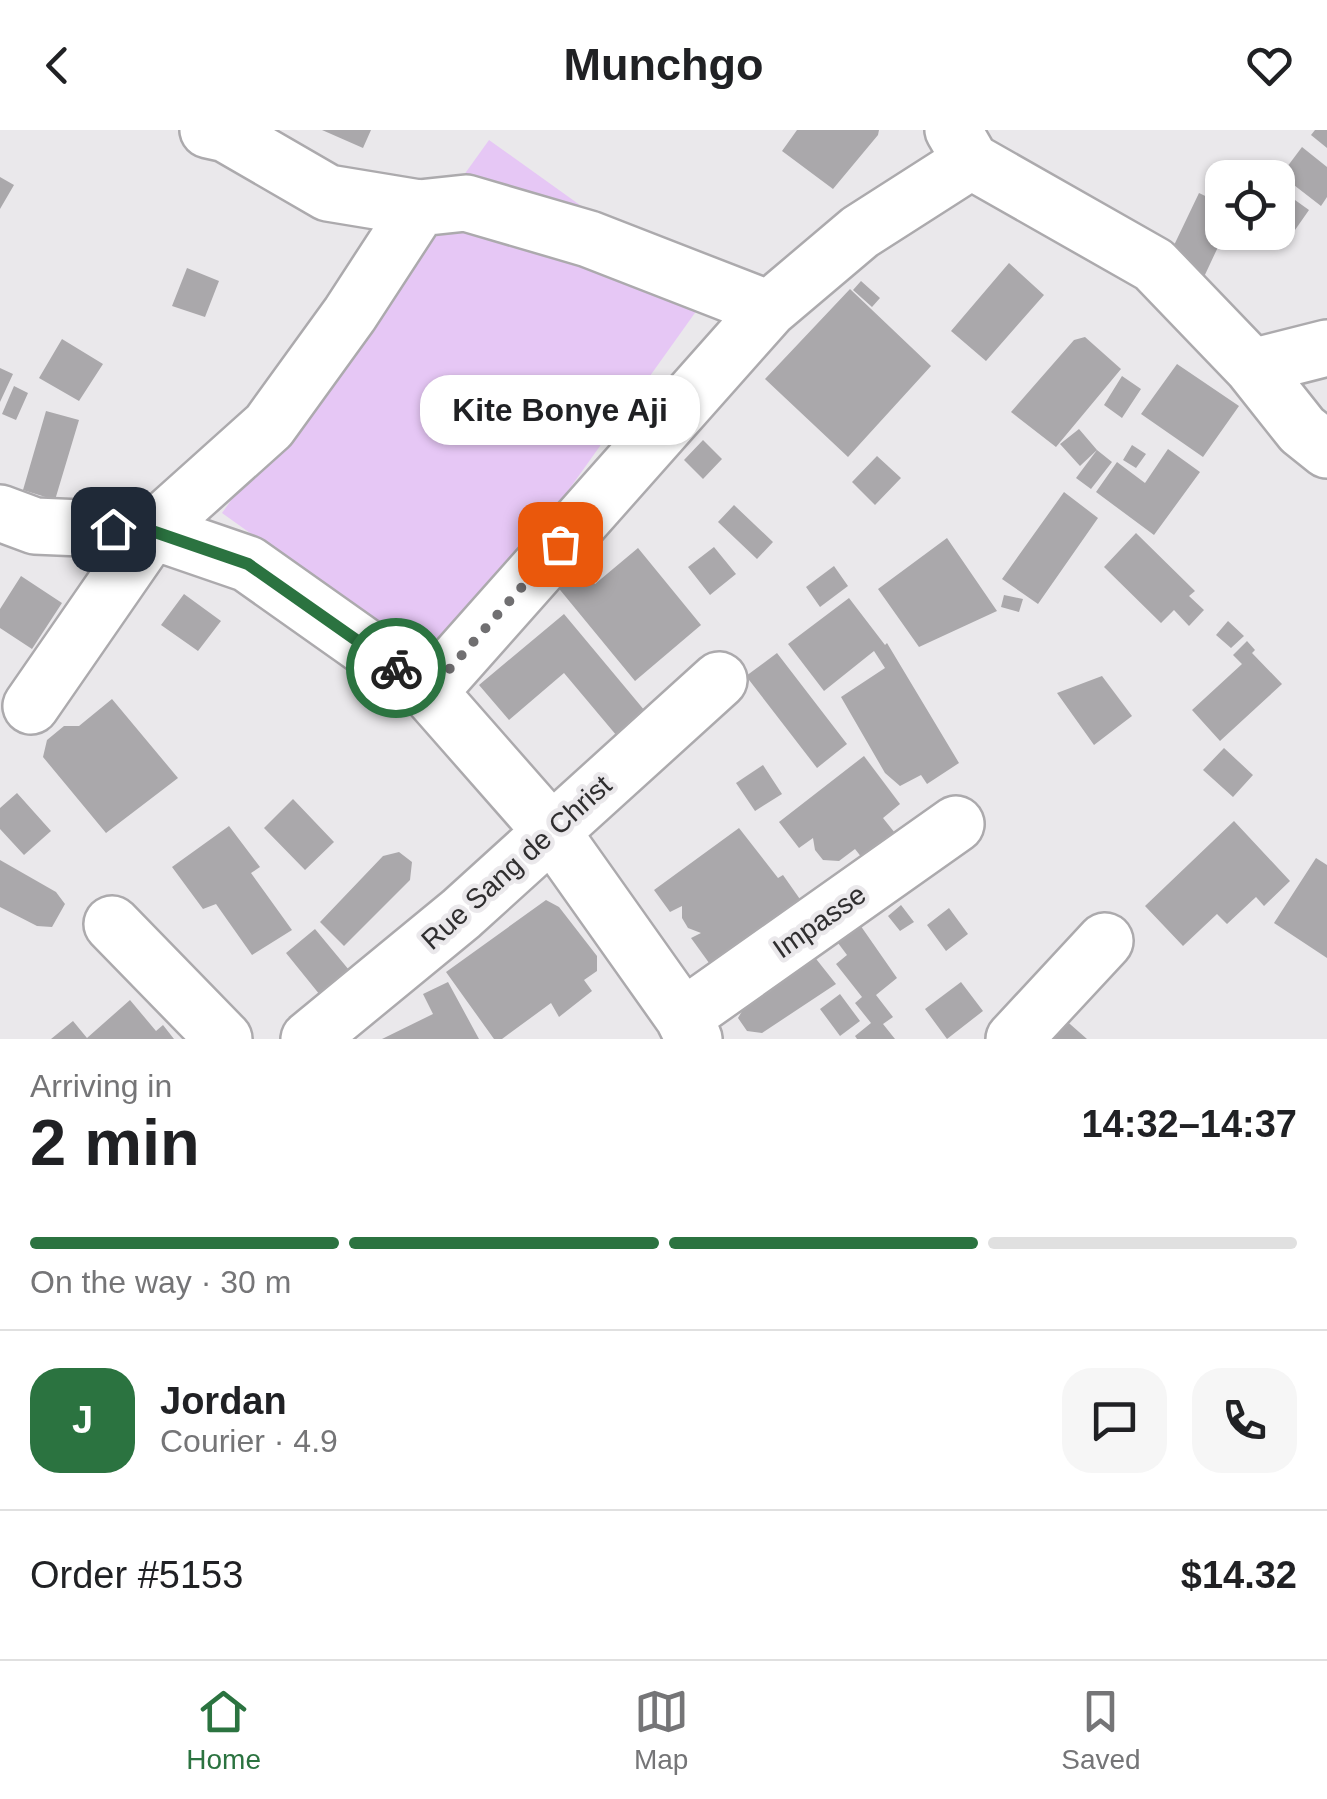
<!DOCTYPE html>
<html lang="en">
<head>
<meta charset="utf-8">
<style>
	:root { --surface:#fff; --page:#f6f6f6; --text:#202124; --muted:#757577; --line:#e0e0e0; --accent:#2b7340 }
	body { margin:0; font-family:Arial,sans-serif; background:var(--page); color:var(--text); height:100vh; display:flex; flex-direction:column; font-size:38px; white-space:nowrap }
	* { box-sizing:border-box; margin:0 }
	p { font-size:32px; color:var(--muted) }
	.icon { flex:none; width:55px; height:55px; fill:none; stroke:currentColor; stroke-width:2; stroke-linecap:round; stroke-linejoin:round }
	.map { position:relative; height:909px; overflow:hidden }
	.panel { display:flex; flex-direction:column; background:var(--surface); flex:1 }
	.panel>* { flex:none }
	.buttons { position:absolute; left:1205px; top:30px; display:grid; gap:20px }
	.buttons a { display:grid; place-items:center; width:90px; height:90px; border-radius:20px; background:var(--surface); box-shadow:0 2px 8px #0004; font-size:50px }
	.pin { position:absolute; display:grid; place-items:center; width:85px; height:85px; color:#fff; margin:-42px; border-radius:20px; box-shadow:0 5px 15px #0006 }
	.courier { position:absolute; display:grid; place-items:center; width:100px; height:100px; margin:-50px; border:8px solid #2b7340; border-radius:50%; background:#fff; color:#222; box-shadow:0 2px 12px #0007 }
	.bubble { position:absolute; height:70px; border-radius:30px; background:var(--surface); box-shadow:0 2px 8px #0004; font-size:32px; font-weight:700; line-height:70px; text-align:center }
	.headline em { font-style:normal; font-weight:700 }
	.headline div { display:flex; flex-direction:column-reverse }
	.headline { display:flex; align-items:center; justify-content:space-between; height:170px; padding:0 30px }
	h1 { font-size:65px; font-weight:700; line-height:75px }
	.bar { display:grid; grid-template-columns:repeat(4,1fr); gap:15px 10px; align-content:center; height:120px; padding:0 30px }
	.bar i { height:12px; border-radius:8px; background:var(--line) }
	.bar .active { background:var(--accent) }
	.bar p { grid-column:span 4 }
	.line { display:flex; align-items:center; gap:25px; padding:0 30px; border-top:2px solid var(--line) }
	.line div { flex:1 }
	.round { display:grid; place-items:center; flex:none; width:105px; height:105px; border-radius:30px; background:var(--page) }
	header { display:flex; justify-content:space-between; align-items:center; height:130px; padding:0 30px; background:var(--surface); font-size:45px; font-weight:700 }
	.tabs { display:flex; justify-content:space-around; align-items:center; height:140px; border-top:2px solid var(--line); background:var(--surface); font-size:28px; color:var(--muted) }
	.tabs a { display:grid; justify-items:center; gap:5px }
	.tabs .active { color:var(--accent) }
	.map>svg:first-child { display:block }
	.green { fill:#e6c7f5 }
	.building { fill:#aaa8ab }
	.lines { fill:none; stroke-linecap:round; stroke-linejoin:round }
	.minor-casing { stroke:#acaaad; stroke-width:60 }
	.minor { stroke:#fff; stroke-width:55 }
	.done { stroke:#706f71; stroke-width:10; stroke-dasharray:0 18 }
	.route { stroke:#2b7340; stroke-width:12 }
	.labels { text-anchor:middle; stroke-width:9; stroke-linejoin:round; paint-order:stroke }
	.street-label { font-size:28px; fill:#2f2e2f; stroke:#eae8eb }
</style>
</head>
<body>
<header><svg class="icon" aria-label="back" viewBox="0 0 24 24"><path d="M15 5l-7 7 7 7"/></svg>Munchgo<svg class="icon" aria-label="heart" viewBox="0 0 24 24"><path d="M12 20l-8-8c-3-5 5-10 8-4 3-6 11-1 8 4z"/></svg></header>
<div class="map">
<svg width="1327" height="909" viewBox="0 0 1327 909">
	<rect width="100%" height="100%" fill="#eae8eb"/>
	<path class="green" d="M 489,10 L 707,166 L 441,539 L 222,383 Z"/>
	<path class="building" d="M 322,0 L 371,0 L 363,18 Z
		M 797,0 L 879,0 L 878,5 L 833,59 L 782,21 Z
		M 1315,0 L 1327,0 L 1327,18 L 1311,5 Z
		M 1302,17 L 1327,37 L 1327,67 L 1321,76 L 1281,45 Z
		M 0,47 L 14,55 L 0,79 Z
		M 1199,63 L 1222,74 L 1222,102 L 1225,102 L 1203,149 L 1166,132 Z
		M 1288,65 L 1309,80 L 1295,100 L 1278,87 L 1278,78 Z
		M 1009,133 L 1044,165 L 986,231 L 951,201 Z
		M 187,138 L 219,151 L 205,187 L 172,176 Z
		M 861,151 L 880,168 L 872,177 L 853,160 Z
		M 850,159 L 931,236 L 848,327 L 765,249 Z
		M 1085,207 L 1121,239 L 1056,317 L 1011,282 L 1074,210 Z
		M 62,209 L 103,234 L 79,271 L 39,248 Z
		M 1177,234 L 1239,276 L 1203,327 L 1141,284 Z
		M 0,238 L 13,244 L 0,272 Z
		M 1122,246 L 1141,259 L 1122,288 L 1104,275 Z
		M 14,256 L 28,263 L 16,290 L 2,284 Z
		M 46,281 L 79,290 L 55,370 L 23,360 Z
		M 1079,299 L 1097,320 L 1080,336 L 1060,314 Z
		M 703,310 L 722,329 L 703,349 L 684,330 Z
		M 1132,315 L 1146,324 L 1136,338 L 1123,330 Z
		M 1168,319 L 1200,342 L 1154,405 L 1096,362 L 1117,332 L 1145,353 Z
		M 1097,320 L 1112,332 L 1091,359 L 1076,348 Z
		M 877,326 L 901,348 L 875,375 L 852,352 Z
		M 1064,362 L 1098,388 L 1038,474 L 1002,449 Z
		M 734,375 L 773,412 L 757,429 L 718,392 Z
		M 1136,403 L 1195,461 L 1189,466 L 1204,480 L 1189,496 L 1174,480 L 1161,493 L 1104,437 Z
		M 947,408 L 997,481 L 919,517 L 878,459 Z
		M 714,417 L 736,444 L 710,465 L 688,437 Z
		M 638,418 L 701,495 L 635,551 L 556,455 L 580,435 L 595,454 Z
		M 834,436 L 848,456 L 820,477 L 806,457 Z
		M 21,446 L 62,473 L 32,519 L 0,498 L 0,479 Z
		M 184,464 L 221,491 L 198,521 L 161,495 Z
		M 1004,465 L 1023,469 L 1019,482 L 1001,477 Z
		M 849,468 L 885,515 L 887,513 L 959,633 L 927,654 L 921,645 L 900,656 L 885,643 L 841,567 L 885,538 L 874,521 L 824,561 L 788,514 Z
		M 564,484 L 650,587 L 622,612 L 564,543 L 509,590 L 479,555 Z
		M 1228,491 L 1244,506 L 1231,518 L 1216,505 Z
		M 1247,511 L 1255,520 L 1252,523 L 1282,554 L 1220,611 L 1192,580 L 1242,534 L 1233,525 Z
		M 777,523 L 847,614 L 817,638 L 746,546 Z
		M 1102,546 L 1132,586 L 1094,615 L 1057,563 Z
		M 112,569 L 178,648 L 106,703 L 43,627 L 47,610 L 64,596 L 79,596 Z
		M 1224,618 L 1253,645 L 1233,667 L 1203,640 Z
		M 864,626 L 900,674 L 883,688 L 899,708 L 866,733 L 855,719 L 839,731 L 823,730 L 815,720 L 813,708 L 799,718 L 779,692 Z
		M 763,635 L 782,664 L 755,681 L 736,653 Z
		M 17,663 L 51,701 L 24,725 L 0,699 L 0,678 Z
		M 293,669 L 334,712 L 305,740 L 264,698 Z
		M 1234,691 L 1290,751 L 1264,776 L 1256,767 L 1227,794 L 1217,784 L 1183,816 L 1145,776 Z
		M 229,696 L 260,737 L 251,743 L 292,800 L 252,825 L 216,774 L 203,779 L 172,737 Z
		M 739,698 L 778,748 L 783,745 L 809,782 L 712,837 L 691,808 L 701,803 L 688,798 L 682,788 L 682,776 L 670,782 L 654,760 Z
		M 399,722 L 412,732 L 410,750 L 344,816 L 320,792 L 383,726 Z
		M 1316,728 L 1327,735 L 1327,828 L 1274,793 Z
		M 0,730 L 56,762 L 65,774 L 52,797 L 37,796 L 0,777 Z
		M 546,770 L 559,777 L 597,826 L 597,841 L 584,850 L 592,861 L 559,887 L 551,873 L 502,909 L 494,909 L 446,842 Z
		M 901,775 L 914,792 L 900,801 L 888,786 Z
		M 949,778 L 968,804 L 946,821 L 927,795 Z
		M 858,792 L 897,848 L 876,865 L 893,887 L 883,894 L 895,909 L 857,909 L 855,906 L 871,893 L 855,873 L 862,867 L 836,834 L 847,825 L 835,809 Z
		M 315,799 L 349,840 L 320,865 L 286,823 Z
		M 813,825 L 836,854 L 762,903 L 747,901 L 738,888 L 745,876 Z
		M 448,852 L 479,909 L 382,909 L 433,884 L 423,864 Z
		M 961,852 L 983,881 L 947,909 L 925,879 Z
		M 840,864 L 860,891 L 840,906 L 820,879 Z
		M 130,870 L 156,901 L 163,895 L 174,909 L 51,909 L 73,891 L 87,908 Z
		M 1062,887 L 1087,909 L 1043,909 Z"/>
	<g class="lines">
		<defs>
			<path id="minor" d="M 208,0 L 226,4 L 328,63 L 419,78 L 466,73 L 589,109 L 769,179
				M 953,0 L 971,31 L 1154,135 L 1252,237 L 1302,300 L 1327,320
				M 1252,237 L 1327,218
				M 0,383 L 35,396 L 152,401 L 248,434 L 429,562 L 552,702 L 683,887 L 694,909
				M 429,562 L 769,179 L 860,102 L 971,31
				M 31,576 L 152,401 L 269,296 L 350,184 L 419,78
				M 112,794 L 224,909
				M 683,887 L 956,694
				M 309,909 L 461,784 L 719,550
				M 1014,909 L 1105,811"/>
		</defs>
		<use href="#minor" class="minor-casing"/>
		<use href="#minor" class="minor"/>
	</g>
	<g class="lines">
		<path class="done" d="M 396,538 L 429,562 L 560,414"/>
		<path class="route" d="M 113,399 L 152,401 L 248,434 L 396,538"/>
	</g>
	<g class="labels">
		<g class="street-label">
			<text transform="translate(516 732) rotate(-42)" y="10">Rue Sang de Christ</text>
			<text transform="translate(819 791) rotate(-35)" y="10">Impasse</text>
		</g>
	</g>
</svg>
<div class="buttons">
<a><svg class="icon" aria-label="locate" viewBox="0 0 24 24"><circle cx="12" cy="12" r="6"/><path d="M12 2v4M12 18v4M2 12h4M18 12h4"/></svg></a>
</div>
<div class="pin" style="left:560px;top:414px;background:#ea580c"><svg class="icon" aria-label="bag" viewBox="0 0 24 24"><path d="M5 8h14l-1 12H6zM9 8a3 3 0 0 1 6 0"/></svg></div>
<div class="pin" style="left:113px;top:399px;background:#1f2937"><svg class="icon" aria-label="home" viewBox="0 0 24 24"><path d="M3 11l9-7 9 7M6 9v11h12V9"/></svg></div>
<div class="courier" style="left:396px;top:538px"><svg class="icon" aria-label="bike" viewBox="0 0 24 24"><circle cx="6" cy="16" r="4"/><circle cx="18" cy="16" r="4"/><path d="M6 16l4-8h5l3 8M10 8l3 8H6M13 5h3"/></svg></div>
<div class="bubble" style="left:420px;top:245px;width:280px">Kite Bonye Aji</div>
</div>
<section class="panel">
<div class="headline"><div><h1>2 min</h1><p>Arriving in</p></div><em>14:32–14:37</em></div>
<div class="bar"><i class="active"></i><i class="active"></i><i class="active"></i><i></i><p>On the way · 30 m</p></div>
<div class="line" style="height:180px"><b class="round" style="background:var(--accent);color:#fff">J</b><div><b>Jordan</b><p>Courier · 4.9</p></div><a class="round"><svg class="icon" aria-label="chat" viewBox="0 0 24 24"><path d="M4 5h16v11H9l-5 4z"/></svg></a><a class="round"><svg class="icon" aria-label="phone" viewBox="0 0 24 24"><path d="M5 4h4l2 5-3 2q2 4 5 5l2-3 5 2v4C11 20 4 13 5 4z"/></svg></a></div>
<div class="line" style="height:130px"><div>Order #5153</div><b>$14.32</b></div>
</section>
<nav class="tabs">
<a class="active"><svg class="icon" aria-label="home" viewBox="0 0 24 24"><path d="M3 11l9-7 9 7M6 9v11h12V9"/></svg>Home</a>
<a><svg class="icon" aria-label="map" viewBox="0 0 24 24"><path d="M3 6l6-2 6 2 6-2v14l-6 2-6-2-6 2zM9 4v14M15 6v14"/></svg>Map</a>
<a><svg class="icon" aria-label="saved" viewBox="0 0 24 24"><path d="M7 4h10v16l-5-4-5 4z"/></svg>Saved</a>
</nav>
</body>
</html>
